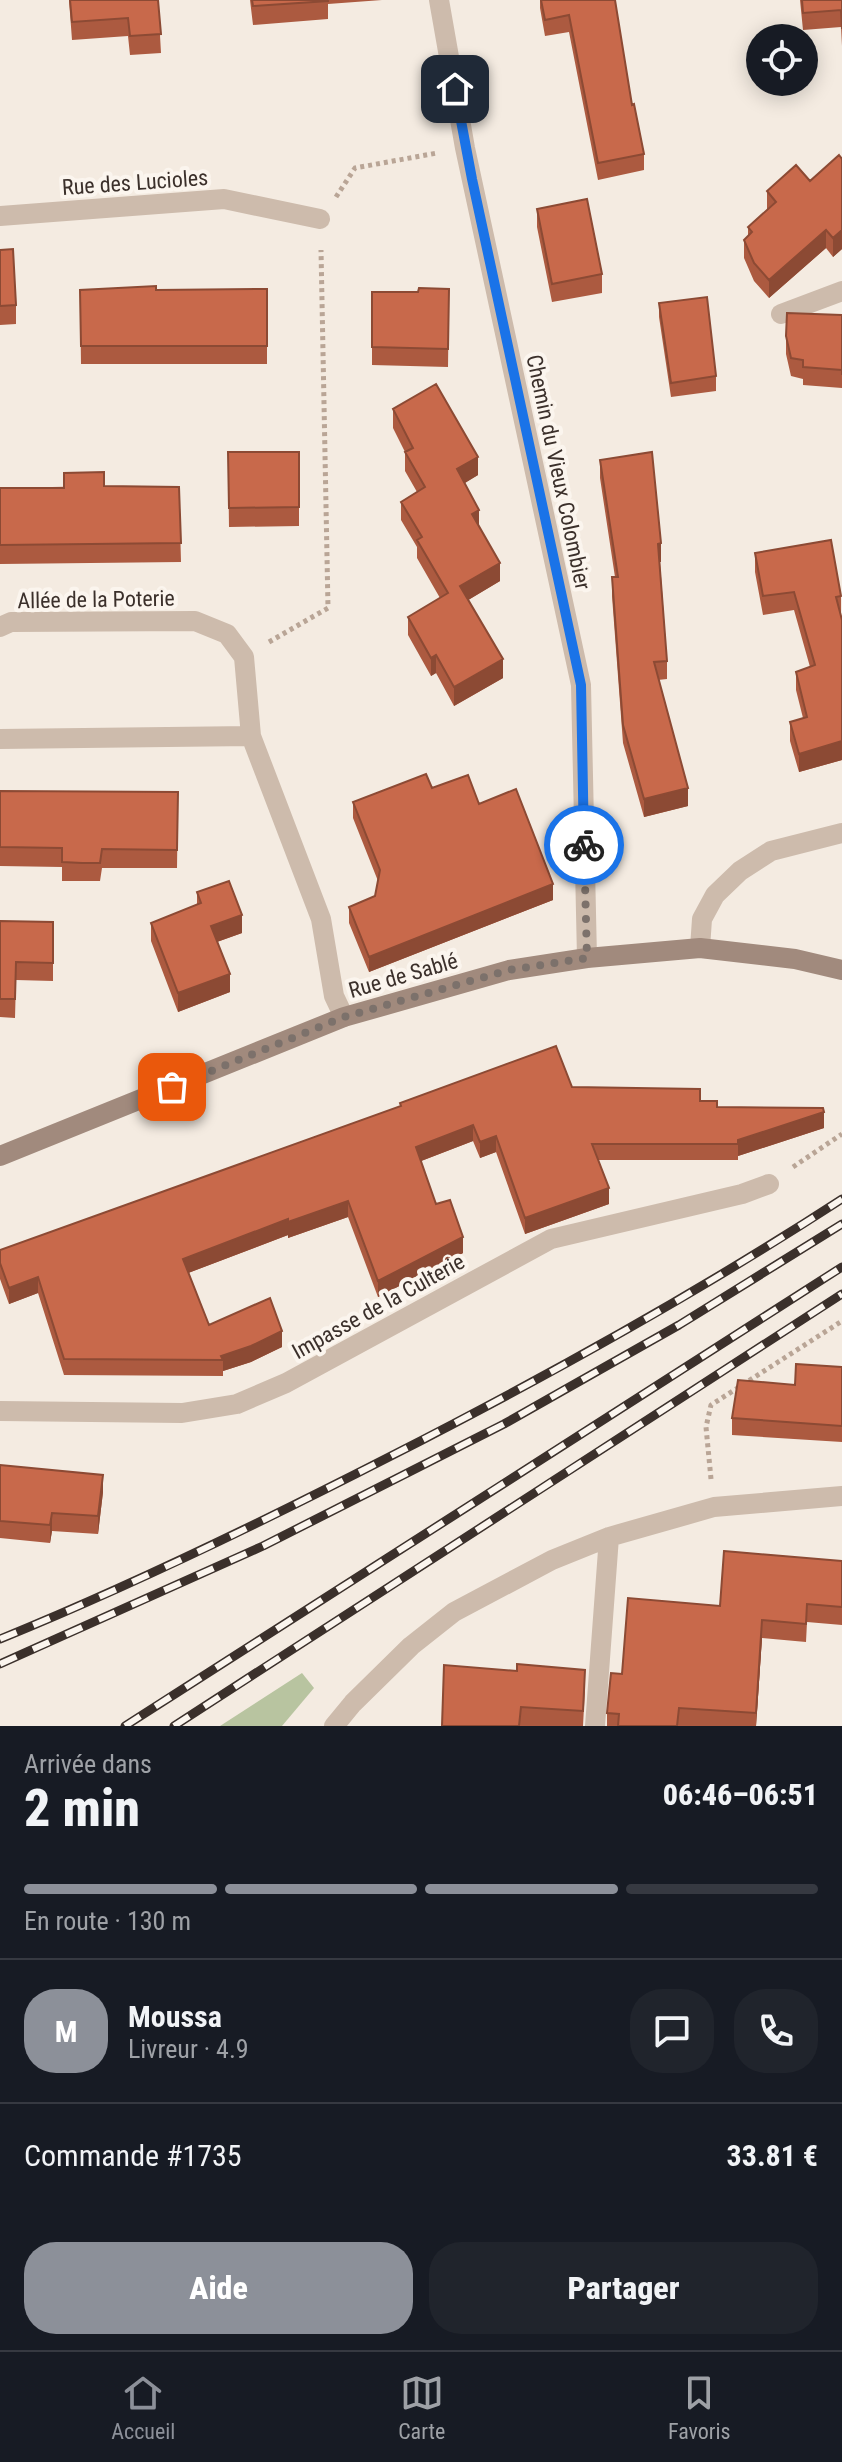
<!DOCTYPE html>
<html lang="fr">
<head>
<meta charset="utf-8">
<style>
	:root { --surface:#171b24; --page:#20242c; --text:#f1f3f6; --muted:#9ea1a6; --line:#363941; --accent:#8c9099 }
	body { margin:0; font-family:"Roboto Condensed",sans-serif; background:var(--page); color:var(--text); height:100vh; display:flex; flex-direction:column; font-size:30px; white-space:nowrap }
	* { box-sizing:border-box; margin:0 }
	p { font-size:26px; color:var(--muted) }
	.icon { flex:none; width:44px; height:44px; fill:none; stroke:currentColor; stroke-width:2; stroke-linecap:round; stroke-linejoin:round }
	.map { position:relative; height:1726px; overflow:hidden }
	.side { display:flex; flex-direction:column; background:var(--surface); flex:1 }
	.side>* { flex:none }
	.fabs { position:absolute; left:746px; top:24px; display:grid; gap:16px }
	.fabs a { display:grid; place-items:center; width:72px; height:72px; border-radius:50%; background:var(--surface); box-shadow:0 4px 20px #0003; font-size:40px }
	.pin { position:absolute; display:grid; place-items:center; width:68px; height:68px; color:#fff; margin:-34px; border-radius:16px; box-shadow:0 4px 12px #0006 }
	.courier { position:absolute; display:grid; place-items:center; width:80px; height:80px; margin:-40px; border:6px solid #1a73e8; border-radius:50%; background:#fff; color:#222; box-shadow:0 2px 10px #0007 }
	.head em { font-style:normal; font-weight:800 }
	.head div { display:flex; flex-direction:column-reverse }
	.head { display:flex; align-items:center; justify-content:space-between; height:136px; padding:0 24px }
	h1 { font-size:52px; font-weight:800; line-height:60px }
	.bar { display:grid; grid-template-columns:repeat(4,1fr); gap:12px 8px; align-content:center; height:96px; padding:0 24px }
	.bar i { height:10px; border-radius:6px; background:var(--line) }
	.bar .selected { background:var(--accent) }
	.bar p { grid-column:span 4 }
	.line { display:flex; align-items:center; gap:20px; padding:0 24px; border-top:2px solid var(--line) }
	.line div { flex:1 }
	.round { display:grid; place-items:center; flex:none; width:84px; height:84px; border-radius:32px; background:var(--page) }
	.button { display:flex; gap:16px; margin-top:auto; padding:16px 24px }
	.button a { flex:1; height:92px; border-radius:32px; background:var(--accent); color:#fff; font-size:32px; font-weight:800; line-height:92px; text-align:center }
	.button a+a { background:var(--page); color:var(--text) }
	.tab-bar { display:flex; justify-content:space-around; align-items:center; height:112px; border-top:2px solid var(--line); background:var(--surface); font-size:22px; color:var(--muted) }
	.tab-bar a { display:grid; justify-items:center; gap:4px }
	.tab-bar .selected { color:var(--accent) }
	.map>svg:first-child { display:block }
	.green { fill:#b8c4a0 }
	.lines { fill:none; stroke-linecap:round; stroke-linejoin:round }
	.path { stroke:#b9a596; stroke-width:5; stroke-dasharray:4 4; stroke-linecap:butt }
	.minor { stroke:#cdbbac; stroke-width:20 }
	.secondary { stroke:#a18a7d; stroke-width:20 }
	.rail-casing { stroke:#3b302b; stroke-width:9 }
	.rail { stroke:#fbf5ee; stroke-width:6; stroke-dasharray:18; stroke-linecap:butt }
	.wall { fill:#ac5a40 }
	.shaded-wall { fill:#8c4a34 }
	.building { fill:#c8694b; stroke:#8c4a34; stroke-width:2 }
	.done { stroke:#7c716b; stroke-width:8; stroke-dasharray:0 14.4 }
	.route { stroke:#1a73e8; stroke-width:10 }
	.labels { text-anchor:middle; stroke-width:8; stroke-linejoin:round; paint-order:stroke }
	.street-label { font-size:22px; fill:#3b302b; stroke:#fbf5ee }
</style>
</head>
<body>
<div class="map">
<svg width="842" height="1726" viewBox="0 0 842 1726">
	<rect width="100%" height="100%" fill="#f4ebe1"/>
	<path class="green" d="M 302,1673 L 314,1688 L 282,1726 L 220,1726 Z"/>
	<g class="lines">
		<path class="path" d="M 336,197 L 355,168 L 437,153
			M 269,642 L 328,608 L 321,250
			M 793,1167 L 842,1134
			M 711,1479 L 706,1427 L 711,1405 L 842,1321"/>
		<path class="minor" d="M 439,0 L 465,148 L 581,685 L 587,958
			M 0,216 L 224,199 L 320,219
			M 781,314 L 842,291
			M 0,627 L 11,622 L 195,621 L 227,634 L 244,657 L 251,736 L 321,919 L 334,996 L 344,1017
			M 0,739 L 251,736
			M 700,948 L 702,919 L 715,895 L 740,871 L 771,851 L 842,833
			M 0,1411 L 182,1413 L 237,1404 L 286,1383 L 551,1239 L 742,1194 L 769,1184
			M 334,1726 L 353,1703 L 411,1646 L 454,1612 L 552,1560 L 609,1537 L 714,1507 L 842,1496
			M 595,1726 L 609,1537"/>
		<path class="secondary" d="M 0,1156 L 344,1017 L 509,970 L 587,958 L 700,948 L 795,959 L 842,970"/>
		<defs>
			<path id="rail" d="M 0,1639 C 133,1585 262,1522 389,1457 C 544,1378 696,1294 842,1199
				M 0,1664 L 263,1546 L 504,1424 L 679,1325 L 842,1224
				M 125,1726 L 842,1267
				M 174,1726 L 842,1294"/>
		</defs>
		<use href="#rail" class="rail-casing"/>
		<use href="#rail" class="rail"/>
	</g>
	<path class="wall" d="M 69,0 L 158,0 L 161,53 L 130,55 L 128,36 L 72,40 Z
		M 250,0 L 382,0 L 328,4 L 328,19 L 253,25 Z
		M 540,0 L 615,0 L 632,105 L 644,154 L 644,170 L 598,180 L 569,32 L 545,36 L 540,8 Z
		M 800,0 L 842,0 L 842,46 L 841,27 L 803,30 Z
		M 842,159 L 842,249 L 833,257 L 826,248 L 769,298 L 754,281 L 744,258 L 744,240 L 748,236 L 748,227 L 767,210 L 767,191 L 810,181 Z
		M 537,209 L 602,274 L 602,293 L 552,302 L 537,227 Z
		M 0,250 L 16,305 L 16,324 L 0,325 Z
		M 267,289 L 267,364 L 81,364 L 80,290 Z
		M 449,289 L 448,367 L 372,365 L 372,292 L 418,292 Z
		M 659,303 L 716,376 L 716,391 L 671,397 L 659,317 Z
		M 842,315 L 842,393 L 842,388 L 803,385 L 803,379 L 791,376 L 786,354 L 786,336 Z
		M 393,409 L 478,475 L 464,483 L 479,527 L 500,581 L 468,600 L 503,678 L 454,706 L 436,673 L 431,676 L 408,635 L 408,617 L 440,598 L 417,558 L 417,547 L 401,520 L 401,502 L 417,492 L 405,471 L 405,452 L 393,428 Z
		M 228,452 L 299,452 L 299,526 L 229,527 Z
		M 600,460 L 661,562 L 660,562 L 667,661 L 667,679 L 658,680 L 688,806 L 644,817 L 623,743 L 612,596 L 612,577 L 615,577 L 600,478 Z
		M 104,486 L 179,487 L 181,562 L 0,564 L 0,488 Z
		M 755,553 L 841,596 L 841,615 L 842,620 L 842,760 L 799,772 L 790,741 L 790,722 L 803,718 L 796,690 L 796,672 L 810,667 L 794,610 L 763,615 L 755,572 Z
		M 432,788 L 479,804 L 553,900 L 369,972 L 349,923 L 349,907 L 375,896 L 378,881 L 353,818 L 353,802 Z
		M 0,791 L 178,792 L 177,868 L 102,868 L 100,881 L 62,881 L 62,867 L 0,866 Z
		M 197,892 L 242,933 L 217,942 L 230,992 L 178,1012 L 151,941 L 151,923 L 197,905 Z
		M 0,921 L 53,922 L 53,981 L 16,980 L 15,1018 L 0,1017 Z
		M 572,1087 L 700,1101 L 717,1107 L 824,1128 L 738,1156 L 738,1160 L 598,1160 L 609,1204 L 525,1234 L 496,1152 L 480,1158 L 473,1141 L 421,1161 L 436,1204 L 463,1253 L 378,1297 L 348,1217 L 288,1238 L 288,1235 L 188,1273 L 209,1325 L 282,1347 L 251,1362 L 223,1371 L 223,1376 L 64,1375 L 38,1293 L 9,1304 L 0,1279 L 0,1250 L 400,1107 L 400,1103 Z
		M 842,1367 L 842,1442 L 732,1435 L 732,1418 L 795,1385 Z
		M 0,1465 L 103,1492 L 98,1534 L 52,1531 L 50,1543 L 0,1538 Z
		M 842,1561 L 842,1625 L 807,1622 L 806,1642 L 762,1638 L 756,1726 L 607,1726 L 607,1713 L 622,1674 L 720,1606 Z
		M 585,1688 L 583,1726 L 442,1726 Z"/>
	<path class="shaded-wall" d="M 826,230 L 826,248 L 769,298 L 769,280 Z
		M 842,230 L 842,249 L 833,257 L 833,238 Z
		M 478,457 L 478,475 L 457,488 L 457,469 Z
		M 479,510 L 479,528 L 472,514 Z
		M 661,543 L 661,562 L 658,562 L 658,544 Z
		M 500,563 L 500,581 L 460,605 L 460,586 Z
		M 436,655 L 436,673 L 431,676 L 431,658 Z
		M 503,659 L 503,678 L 454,706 L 454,687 Z
		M 842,741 L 842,760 L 799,772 L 799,754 Z
		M 688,788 L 688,806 L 644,817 L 644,799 Z
		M 553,884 L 553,900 L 369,972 L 369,957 Z
		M 242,915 L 242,933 L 211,944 L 211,926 Z
		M 230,974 L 230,992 L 178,1012 L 178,993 Z
		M 824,1112 L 824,1128 L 738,1156 L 738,1140 Z
		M 473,1125 L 473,1141 L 416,1163 L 416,1147 Z
		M 496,1136 L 496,1152 L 480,1158 L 480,1142 Z
		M 609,1188 L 609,1204 L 525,1234 L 525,1218 Z
		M 348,1201 L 348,1217 L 288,1238 L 288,1222 Z
		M 288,1219 L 288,1235 L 183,1275 L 183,1259 Z
		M 463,1237 L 463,1253 L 378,1297 L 378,1281 Z
		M 38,1277 L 38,1293 L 9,1304 L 9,1288 Z
		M 282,1331 L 282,1347 L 251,1362 L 223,1371 L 223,1360 L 221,1356 Z
		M 103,1475 L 103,1492 L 98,1534 L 98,1516 Z
		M 52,1513 L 52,1531 L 50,1543 L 50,1525 Z
		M 762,1620 L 762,1638 L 756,1726 L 756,1713 Z"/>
	<path class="building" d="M 70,0 L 158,0 L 161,34 L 130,36 L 128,18 L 72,22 Z
		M 252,0 L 328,0 L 328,1 L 253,6 Z
		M 541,0 L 615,0 L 632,105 L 634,104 L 644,154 L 598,163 L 569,15 L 545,20 Z
		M 802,0 L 842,0 L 842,29 L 841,10 L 803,13 Z
		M 839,155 L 842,159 L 842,230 L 833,238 L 826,230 L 769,280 L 754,263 L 744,240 L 752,232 L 748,227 L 776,202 L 767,191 L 796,165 L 810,181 Z
		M 587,199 L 602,274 L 552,284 L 537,209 Z
		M 13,249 L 16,305 L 0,306 L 0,250 Z
		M 156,286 L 156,290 L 267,289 L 267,346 L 81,346 L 80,290 Z
		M 419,288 L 449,289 L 448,349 L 372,347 L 372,292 L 418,292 Z
		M 707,297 L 716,376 L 671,383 L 659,303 Z
		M 787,313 L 842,315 L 842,375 L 842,370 L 803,367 L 803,360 L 791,358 L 786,336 Z
		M 436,384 L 478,457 L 457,469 L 479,510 L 472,514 L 500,563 L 460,586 L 503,659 L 454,687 L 436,655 L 431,658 L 408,617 L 448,593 L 417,540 L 422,537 L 401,502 L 425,487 L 405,452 L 413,448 L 393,409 Z
		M 228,452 L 299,452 L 299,507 L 229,508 Z
		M 652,452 L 661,543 L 658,544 L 667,661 L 654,662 L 688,788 L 644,799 L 623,725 L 612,577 L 618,577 L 600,460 Z
		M 104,472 L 104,486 L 179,487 L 181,543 L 0,545 L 0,488 L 64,488 L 64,473 Z
		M 831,540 L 841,596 L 836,597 L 842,620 L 842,741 L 799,754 L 790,722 L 807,717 L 796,672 L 815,665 L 794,592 L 763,596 L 755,553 Z
		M 426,774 L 432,788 L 468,775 L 479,804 L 516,789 L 553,884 L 369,957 L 349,907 L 375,896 L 380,870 L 353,802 Z
		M 0,791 L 178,792 L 177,850 L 102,849 L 100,863 L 82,863 L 62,862 L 62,848 L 0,847 Z
		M 229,881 L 242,915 L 211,926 L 230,974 L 178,993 L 151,923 L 201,903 L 197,892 Z
		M 0,921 L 53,922 L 53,963 L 16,962 L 15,999 L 0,999 Z
		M 556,1046 L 572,1087 L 700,1089 L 700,1101 L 717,1101 L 717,1107 L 823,1108 L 824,1112 L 738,1140 L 738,1144 L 592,1144 L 609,1188 L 525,1218 L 496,1136 L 480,1142 L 473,1125 L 416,1147 L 436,1204 L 450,1200 L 463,1237 L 378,1281 L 348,1201 L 288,1222 L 288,1219 L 183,1259 L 209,1325 L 270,1298 L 282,1331 L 251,1346 L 221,1356 L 223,1360 L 64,1359 L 38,1277 L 9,1288 L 0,1263 L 0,1250 L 401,1106 L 400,1103 Z
		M 796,1364 L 842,1367 L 842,1426 L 732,1418 L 738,1380 L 795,1385 Z
		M 0,1465 L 103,1475 L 98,1516 L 52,1513 L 50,1525 L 0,1521 Z
		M 724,1551 L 842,1561 L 842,1607 L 807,1604 L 806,1624 L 762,1620 L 756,1713 L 679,1708 L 677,1726 L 618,1726 L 619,1714 L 607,1713 L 611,1673 L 622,1674 L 628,1598 L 720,1606 Z
		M 517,1664 L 585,1670 L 583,1711 L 521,1707 L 519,1726 L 442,1726 L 444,1665 L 517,1671 Z"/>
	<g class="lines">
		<path class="done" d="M 172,1087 L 344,1017 L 509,970 L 587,958 L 584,845"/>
		<path class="route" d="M 455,89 L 472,179 L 581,685 L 584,845"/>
	</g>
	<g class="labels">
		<g class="street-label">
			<text transform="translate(135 182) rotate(-4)" y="8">Rue des Lucioles</text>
			<text transform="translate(559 472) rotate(78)" y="8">Chemin du Vieux Colombier</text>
			<text transform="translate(96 599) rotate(-1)" y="8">Allée de la Poterie</text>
			<text transform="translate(403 975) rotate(-16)" y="8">Rue de Sablé</text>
			<text transform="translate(378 1306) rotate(-29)" y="8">Impasse de la Culterie</text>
		</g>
	</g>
</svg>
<div class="fabs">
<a><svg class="icon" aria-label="locate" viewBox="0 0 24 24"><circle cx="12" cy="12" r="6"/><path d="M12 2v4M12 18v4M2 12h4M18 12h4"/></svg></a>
</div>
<div class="pin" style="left:172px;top:1087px;background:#ea580c"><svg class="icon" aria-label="bag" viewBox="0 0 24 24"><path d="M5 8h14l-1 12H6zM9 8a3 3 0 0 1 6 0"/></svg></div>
<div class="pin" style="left:455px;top:89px;background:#1f2937"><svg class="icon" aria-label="home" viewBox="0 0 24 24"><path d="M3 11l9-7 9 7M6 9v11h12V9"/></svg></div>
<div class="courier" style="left:584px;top:845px"><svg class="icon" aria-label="bike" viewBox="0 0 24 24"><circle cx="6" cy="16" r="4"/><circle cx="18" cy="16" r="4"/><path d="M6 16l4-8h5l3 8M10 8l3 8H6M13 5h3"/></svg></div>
</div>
<section class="side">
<div class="head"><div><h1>2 min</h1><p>Arrivée dans</p></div><em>06:46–06:51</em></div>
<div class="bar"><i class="selected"></i><i class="selected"></i><i class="selected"></i><i></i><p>En route · 130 m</p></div>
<div class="line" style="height:144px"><b class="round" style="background:var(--accent);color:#fff">M</b><div><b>Moussa</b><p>Livreur · 4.9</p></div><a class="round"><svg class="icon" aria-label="chat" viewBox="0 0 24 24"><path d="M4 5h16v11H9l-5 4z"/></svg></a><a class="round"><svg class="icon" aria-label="phone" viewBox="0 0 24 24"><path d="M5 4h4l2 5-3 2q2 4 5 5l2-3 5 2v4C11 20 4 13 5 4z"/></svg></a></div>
<div class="line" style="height:104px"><div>Commande #1735</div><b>33.81 €</b></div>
<div class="button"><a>Aide</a><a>Partager</a></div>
</section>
<nav class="tab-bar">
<a class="selected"><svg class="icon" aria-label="home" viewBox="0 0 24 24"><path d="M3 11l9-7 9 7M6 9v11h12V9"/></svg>Accueil</a>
<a><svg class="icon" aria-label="map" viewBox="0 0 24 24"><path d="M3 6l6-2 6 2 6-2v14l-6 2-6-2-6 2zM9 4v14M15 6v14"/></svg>Carte</a>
<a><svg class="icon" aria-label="saved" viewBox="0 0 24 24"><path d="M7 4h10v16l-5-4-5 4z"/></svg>Favoris</a>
</nav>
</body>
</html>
